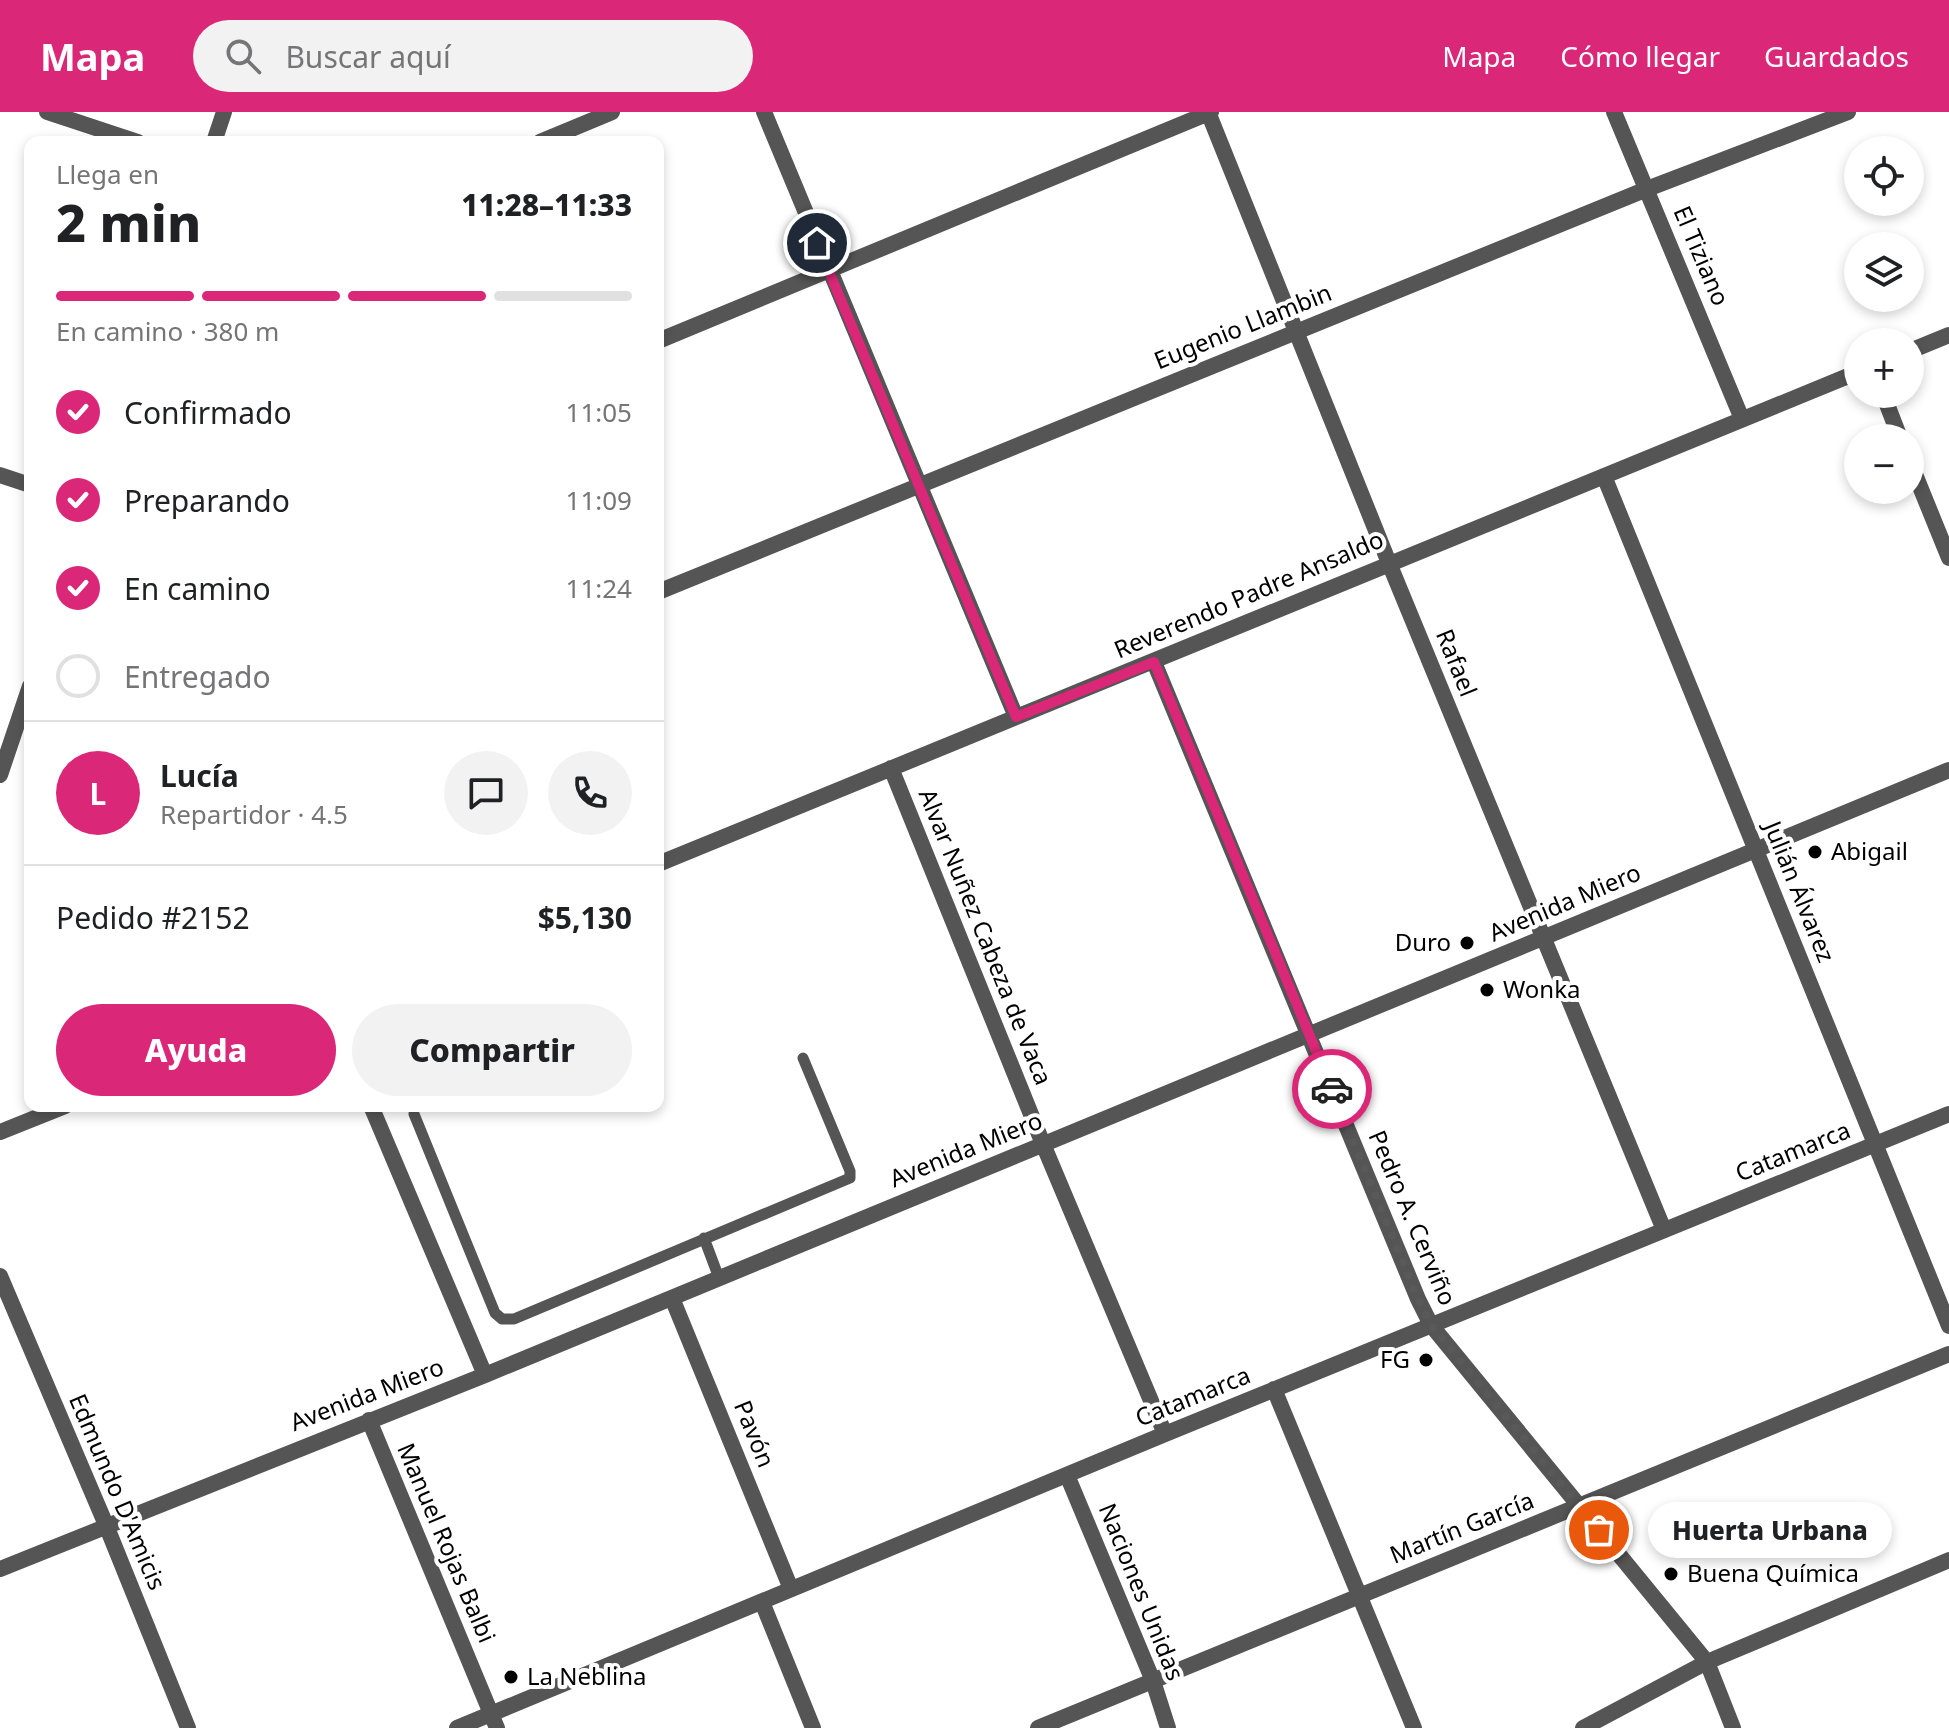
<!DOCTYPE html>
<html lang="es">
<head>
<meta charset="utf-8">
<style>
	:root { --surface:#fff; --page:#f2f2f2; --text:#202124; --muted:#757577; --line:#e0e0e0; --accent:#db2777 }
	body { margin:0; font-family:"Noto Sans",sans-serif; background:var(--page); color:var(--text); height:100vh; display:flex; flex-direction:column; font-size:30px; white-space:nowrap }
	* { box-sizing:border-box; margin:0 }
	p { font-size:26px; color:var(--muted) }
	.icon { flex:none; width:44px; height:44px; fill:none; stroke:currentColor; stroke-width:2; stroke-linecap:round; stroke-linejoin:round }
	.map { position:relative; flex:1; overflow:hidden }
	.panel { position:absolute; left:24px; top:24px; width:640px; height:976px; display:flex; flex-direction:column; background:var(--surface); border-radius:16px; box-shadow:0 4px 12px #0003 }
	.panel>* { flex:none }
	.fabs { position:absolute; left:1844px; top:24px; display:grid; gap:16px }
	.fabs a { display:grid; place-items:center; width:80px; height:80px; border-radius:50%; background:var(--surface); box-shadow:0 4px 12px #0003; font-size:40px }
	.pin { position:absolute; display:grid; place-items:center; width:68px; height:68px; color:#fff; margin:-34px; border:4px solid #fff; border-radius:50%; box-shadow:0 2px 8px #0007 }
	.courier { position:absolute; display:grid; place-items:center; width:80px; height:80px; margin:-40px; border:6px solid #db2777; border-radius:50%; background:#fff; color:#222; box-shadow:0 2px 10px #0007 }
	.bubble { position:absolute; height:56px; border-radius:28px; background:var(--surface); box-shadow:0 4px 12px #0003; font-size:26px; font-weight:800; line-height:56px; text-align:center }
	.headline em { font-style:normal; font-weight:800 }
	.headline div { display:flex; flex-direction:column-reverse }
	.headline { display:flex; align-items:center; justify-content:space-between; height:136px; padding:0 32px }
	h1 { font-size:52px; font-weight:800; line-height:60px }
	.bar { display:grid; grid-template-columns:repeat(4,1fr); gap:12px 8px; align-content:center; height:96px; padding:0 32px }
	.bar i { height:10px; border-radius:6px; background:var(--line) }
	.bar .current { background:var(--accent) }
	.bar p { grid-column:span 4 }
	.line { display:flex; align-items:center; gap:20px; padding:0 32px; border-top:2px solid var(--line) }
	.line div { flex:1 }
	.round { display:grid; place-items:center; flex:none; width:84px; height:84px; border-radius:42px; background:var(--page) }
	ol { padding:0 32px; list-style:none }
	li { display:flex; align-items:center; gap:24px; height:88px }
	li p { margin-inline-start:auto }
	li .icon { padding:8px; border-radius:50%; background:var(--accent); color:#fff; stroke-width:4 }
	li:last-child { color:var(--muted) }
	li i { width:44px; height:44px; border:4px solid var(--line); border-radius:50% }
	.button { display:flex; gap:16px; margin-top:auto; padding:16px 32px }
	.button a { flex:1; height:92px; border-radius:48px; background:var(--accent); color:#fff; font-size:32px; font-weight:800; line-height:92px; text-align:center }
	.button a+a { background:var(--page); color:var(--text) }
	header { display:flex; align-items:center; gap:48px; box-sizing:border-box; height:112px; padding:0 40px; background:var(--accent); color:#fff }
	header strong { font-size:38px }
	nav { display:flex; gap:44px; margin-inline-start:auto; font-size:28px }
	.search { width:560px; height:72px; background:var(--page); display:flex; align-items:center; gap:20px; box-sizing:border-box; padding:0 28px; border-radius:44px; color:var(--muted); font-size:30px }
	.map>svg:first-child { display:block }
	.lines { fill:none; stroke-linecap:round; stroke-linejoin:round }
	.lane { stroke:#555; stroke-width:11 }
	.street { stroke:#555; stroke-width:16 }
	.done { stroke:#595959; stroke-width:8; stroke-dasharray:0 14.4 }
	.route { stroke:#db2777; stroke-width:10 }
	.poi-dot { fill:#000; stroke:#fff; stroke-width:3 }
	.labels { text-anchor:middle; stroke-width:8; stroke-linejoin:round; paint-order:stroke }
	.street-label { font-size:24px; fill:#000; stroke:#fff }
	.poi-label { font-size:24px; fill:#000; stroke:#fff; text-anchor:start }
</style>
</head>
<body>
<header>
<strong>Mapa</strong>
<div class="search"><svg class="icon" aria-label="search" viewBox="0 0 24 24"><circle cx="10" cy="10" r="6"/><path d="M15 15l6 6"/></svg>Buscar aquí</div>
<nav><a>Mapa</a><a>Cómo llegar</a><a>Guardados</a></nav>
</header>
<div class="map">
<svg width="1949" height="1616" viewBox="0 0 1949 1616">
	<rect width="100%" height="100%" fill="#fff"/>
	<g class="lines">
		<path class="lane" d="M 414,1002 L 495,1201 L 502,1207 L 514,1207 L 850,1066 L 850,1059 L 803,946
			M 704,1126 L 719,1166"/>
		<path class="street" d="M 47,0 L 138,30
			M 764,0 L 1016,605
			M 1208,0 L 1389,451 L 1664,1118
			M 1614,0 L 1742,307
			M 214,30 L 224,0
			M 540,30 L 612,0
			M 658,229 L 1211,0
			M 1910,239 L 1949,223
			M 1883,282 L 1900,326
			M 1910,350 L 1949,446
			M 0,363 L 30,373
			M 1604,364 L 1949,1214
			M 658,480 L 1647,77 L 1848,0
			M 1154,550 L 1418,1187 L 1431,1213 L 1707,1550 L 1733,1616
			M 891,656 L 1043,1032 L 1165,1322
			M 0,663 L 30,574
			M 658,752 L 1858,260
			M 371,994 L 485,1263
			M 0,1020 L 65,994
			M 0,1164 L 106,1413 L 188,1616
			M 672,1186 L 791,1477
			M 1274,1277 L 1414,1616
			M 369,1308 L 497,1616
			M 1067,1363 L 1153,1569 L 1168,1616
			M 0,1457 L 485,1263 L 1949,658
			M 762,1490 L 813,1616
			M 457,1616 L 1165,1322 L 1949,1002
			M 1038,1616 L 1949,1242
			M 1583,1616 L 1707,1550 L 1949,1448"/>
	</g>
	<g class="lines">
		<path class="done" d="M 1332,977 L 1418,1187 L 1431,1213 L 1599,1418"/>
		<path class="route" d="M 817,131 L 1016,605 L 1154,550 L 1332,977"/>
	</g>
	<g class="poi-dot">
		<circle cx="1815" cy="740" r="8"/>
		<circle cx="1467" cy="831" r="8"/>
		<circle cx="1487" cy="878" r="8"/>
		<circle cx="1426" cy="1248" r="8"/>
		<circle cx="1671" cy="1462" r="8"/>
		<circle cx="511" cy="1565" r="8"/>
	</g>
	<g class="labels">
		<g class="street-label">
			<text transform="translate(1701 144) rotate(67)" y="8">El Tiziano</text>
			<text transform="translate(1243 215) rotate(-22)" y="8">Eugenio Llambin</text>
			<text transform="translate(1249 483) rotate(-23)" y="8">Reverendo Padre Ansaldo</text>
			<text transform="translate(1456 551) rotate(68)" y="8">Rafael</text>
			<text transform="translate(1799 780) rotate(68)" y="8">Julián Álvarez</text>
			<text transform="translate(1565 791) rotate(-23)" y="8">Avenida Miero</text>
			<text transform="translate(985 825) rotate(68)" y="8">Alvar Nuñez Cabeza de Vaca</text>
			<text transform="translate(966 1038) rotate(-22)" y="8">Avenida Miero</text>
			<text transform="translate(1793 1040) rotate(-22)" y="8">Catamarca</text>
			<text transform="translate(1412 1106) rotate(67)" y="8">Pedro A. Cerviño</text>
			<text transform="translate(367 1283) rotate(-21)" y="8">Avenida Miero</text>
			<text transform="translate(1193 1285) rotate(-22)" y="8">Catamarca</text>
			<text transform="translate(754 1322) rotate(68)" y="8">Pavón</text>
			<text transform="translate(117 1380) rotate(67)" y="8">Edmundo D'Amicis</text>
			<text transform="translate(1462 1416) rotate(-22)" y="8">Martín García</text>
			<text transform="translate(446 1431) rotate(67)" y="8">Manuel Rojas Balbi</text>
			<text transform="translate(1141 1480) rotate(68)" y="8">Naciones Unidas</text>
		</g>
		<g class="poi-label">
			<text x="1831" y="748">Abigail</text>
			<text x="1451" y="839" text-anchor="end">Duro</text>
			<text x="1503" y="886">Wonka</text>
			<text x="1410" y="1256" text-anchor="end">FG</text>
			<text x="1687" y="1470">Buena Química</text>
			<text x="527" y="1573">La Neblina</text>
		</g>
	</g>
</svg>
<div class="fabs">
<a><svg class="icon" aria-label="locate" viewBox="0 0 24 24"><circle cx="12" cy="12" r="6"/><path d="M12 2v4M12 18v4M2 12h4M18 12h4"/></svg></a>
<a><svg class="icon" aria-label="layers" viewBox="0 0 24 24"><path d="M12 4l9 5-9 5-9-5zM3 14l9 5 9-5"/></svg></a>
<a>+</a>
<a>−</a>
</div>
<div class="pin" style="left:1599px;top:1418px;background:#ea580c"><svg class="icon" aria-label="bag" viewBox="0 0 24 24"><path d="M5 8h14l-1 12H6zM9 8a3 3 0 0 1 6 0"/></svg></div>
<div class="pin" style="left:817px;top:131px;background:#1f2937"><svg class="icon" aria-label="home" viewBox="0 0 24 24"><path d="M3 11l9-7 9 7M6 9v11h12V9"/></svg></div>
<div class="courier" style="left:1332px;top:977px"><svg class="icon" aria-label="car" viewBox="0 0 24 24"><path d="M5 17H2v-5l4-1 3-4h7l3 4 3 1v5h-3M9 17h6M6 11h13"/><circle cx="7" cy="17" r="2"/><circle cx="17" cy="17" r="2"/></svg></div>
<div class="bubble" style="left:1648px;top:1390px;width:244px">Huerta Urbana</div>
<section class="panel">
<div class="headline"><div><h1>2 min</h1><p>Llega en</p></div><em>11:28–11:33</em></div>
<div class="bar"><i class="current"></i><i class="current"></i><i class="current"></i><i></i><p>En camino · 380 m</p></div>
<ol>
<li><svg class="icon" aria-label="check" viewBox="0 0 24 24"><path d="M5 12l5 5 9-10"/></svg>Confirmado<p>11:05</p></li>
<li><svg class="icon" aria-label="check" viewBox="0 0 24 24"><path d="M5 12l5 5 9-10"/></svg>Preparando<p>11:09</p></li>
<li><svg class="icon" aria-label="check" viewBox="0 0 24 24"><path d="M5 12l5 5 9-10"/></svg>En camino<p>11:24</p></li>
<li><i></i>Entregado</li>
</ol>
<div class="line" style="height:144px"><b class="round" style="background:var(--accent);color:#fff">L</b><div><b>Lucía</b><p>Repartidor · 4.5</p></div><a class="round"><svg class="icon" aria-label="chat" viewBox="0 0 24 24"><path d="M4 5h16v11H9l-5 4z"/></svg></a><a class="round"><svg class="icon" aria-label="phone" viewBox="0 0 24 24"><path d="M5 4h4l2 5-3 2q2 4 5 5l2-3 5 2v4C11 20 4 13 5 4z"/></svg></a></div>
<div class="line" style="height:104px"><div>Pedido #2152</div><b>$5,130</b></div>
<div class="button"><a>Ayuda</a><a>Compartir</a></div>
</section>
</div>
</body>
</html>
